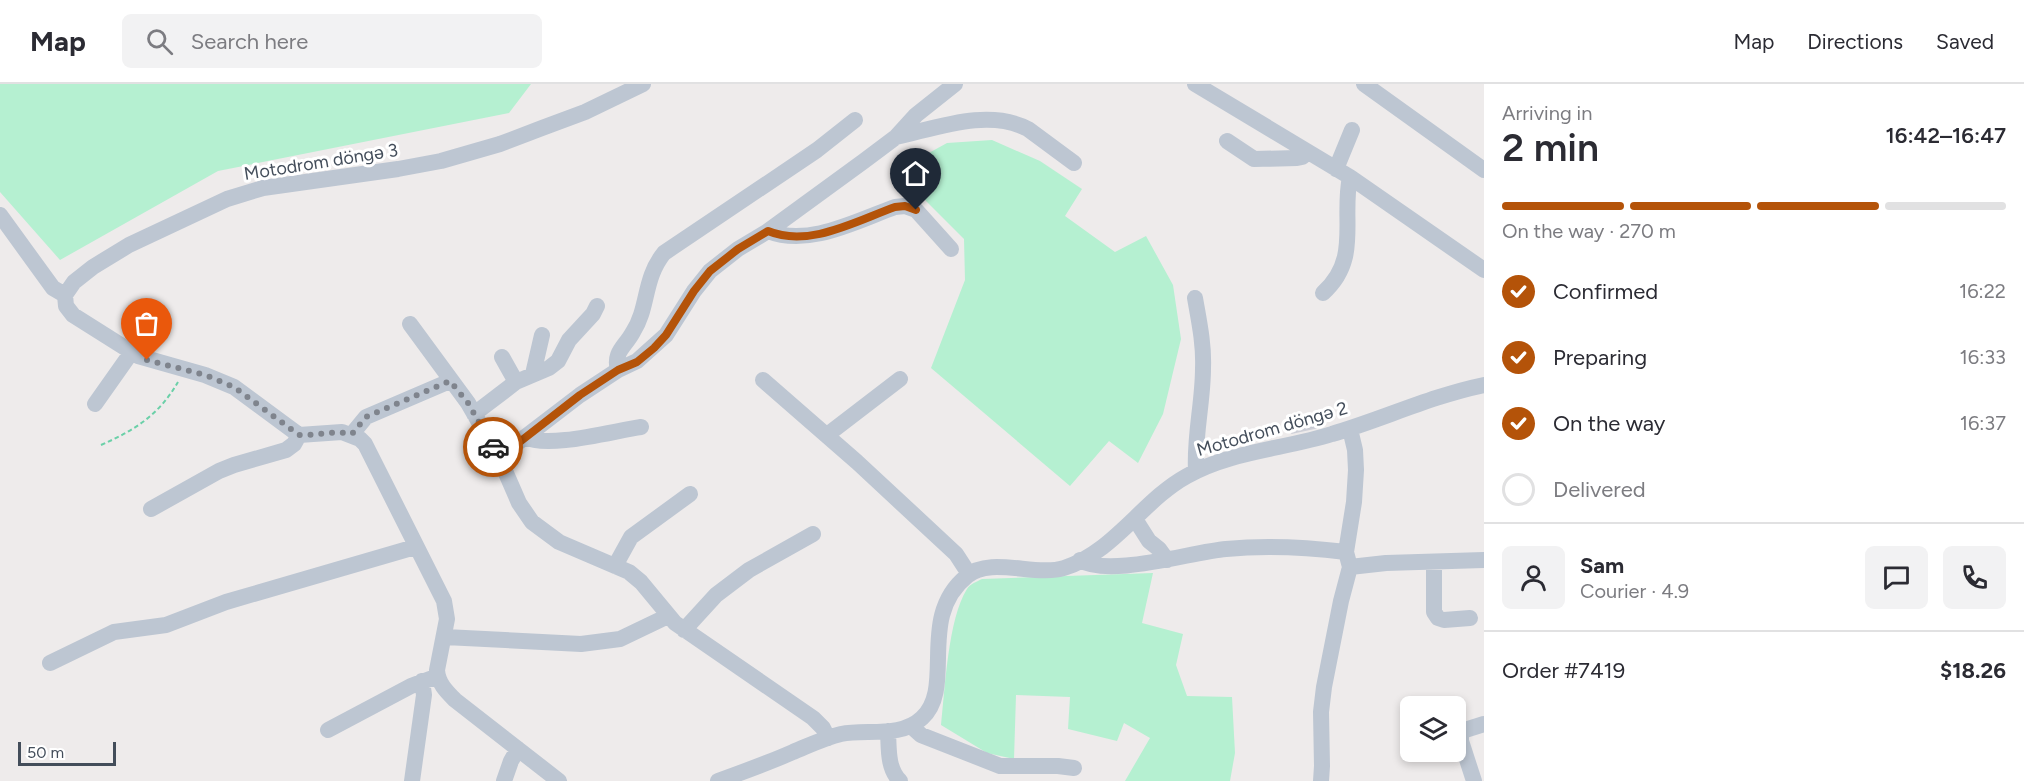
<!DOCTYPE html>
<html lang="en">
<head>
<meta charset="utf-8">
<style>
	:root { --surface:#fff; --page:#f2f2f3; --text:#2b2b33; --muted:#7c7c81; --line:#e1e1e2; --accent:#b45309 }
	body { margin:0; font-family:Figtree,sans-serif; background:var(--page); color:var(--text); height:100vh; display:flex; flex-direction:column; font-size:22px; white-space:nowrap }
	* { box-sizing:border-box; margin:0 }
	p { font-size:20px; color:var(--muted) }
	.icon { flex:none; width:33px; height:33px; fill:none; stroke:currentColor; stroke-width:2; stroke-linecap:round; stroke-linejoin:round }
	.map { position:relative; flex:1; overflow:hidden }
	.drawer { display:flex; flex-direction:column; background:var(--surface); width:540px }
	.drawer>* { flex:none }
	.tools { position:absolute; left:1400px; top:612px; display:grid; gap:12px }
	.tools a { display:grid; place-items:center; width:66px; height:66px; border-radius:9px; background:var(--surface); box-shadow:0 3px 9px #0003; font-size:30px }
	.scale { position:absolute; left:18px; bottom:15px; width:98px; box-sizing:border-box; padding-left:6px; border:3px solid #434d5a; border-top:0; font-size:16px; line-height:21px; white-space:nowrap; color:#434d5a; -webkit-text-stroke:4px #fff; paint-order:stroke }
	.pin { position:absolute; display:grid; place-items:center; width:51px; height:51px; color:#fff; margin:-62px -26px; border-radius:50% 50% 50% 0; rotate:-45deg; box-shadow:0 0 6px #0007 }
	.pin .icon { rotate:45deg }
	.courier { position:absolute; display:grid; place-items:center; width:60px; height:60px; margin:-30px; border:4px solid #b45309; border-radius:50%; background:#fff; color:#222; box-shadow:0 2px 8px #0007 }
	.summary em { font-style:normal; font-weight:600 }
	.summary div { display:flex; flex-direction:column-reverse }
	.summary { display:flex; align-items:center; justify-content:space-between; height:102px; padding:0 18px }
	h1 { font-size:39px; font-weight:600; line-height:45px }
	.bar { display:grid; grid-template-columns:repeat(4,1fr); gap:9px 6px; align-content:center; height:72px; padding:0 18px }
	.bar i { height:8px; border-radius:4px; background:var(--line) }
	.bar .active { background:var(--accent) }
	.bar p { grid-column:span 4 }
	.line { display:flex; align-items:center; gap:15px; padding:0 18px; border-top:2px solid var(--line) }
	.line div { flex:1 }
	.round { display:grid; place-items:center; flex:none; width:63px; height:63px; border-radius:9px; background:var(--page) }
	ol { padding:0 18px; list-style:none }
	li { display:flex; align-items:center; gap:18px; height:66px }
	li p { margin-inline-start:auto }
	li .icon { padding:6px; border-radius:50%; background:var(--accent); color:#fff; stroke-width:4 }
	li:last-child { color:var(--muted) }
	li i { width:33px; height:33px; border:3px solid var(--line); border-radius:50% }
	header { display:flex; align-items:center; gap:36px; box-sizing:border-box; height:84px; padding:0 30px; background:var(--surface); border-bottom:2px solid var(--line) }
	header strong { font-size:28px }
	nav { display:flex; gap:33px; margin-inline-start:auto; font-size:21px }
	.search { width:420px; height:54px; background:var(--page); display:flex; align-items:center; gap:15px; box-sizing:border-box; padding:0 21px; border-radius:9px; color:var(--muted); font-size:22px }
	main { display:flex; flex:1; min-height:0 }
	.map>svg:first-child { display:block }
	.green { fill:#b5f0d1 }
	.building { fill:#c7c9d2; stroke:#cfd0d8; stroke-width:1.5 }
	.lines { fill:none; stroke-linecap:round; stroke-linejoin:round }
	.path { stroke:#6bd0a8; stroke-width:2; stroke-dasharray:4.5 3; stroke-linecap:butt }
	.minor { stroke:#bdc6d2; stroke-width:16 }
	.done { stroke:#7f848d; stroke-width:6; stroke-dasharray:0 10.8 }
	.route { stroke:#b45309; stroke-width:8 }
	.labels { text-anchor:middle; stroke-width:6; stroke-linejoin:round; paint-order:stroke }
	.street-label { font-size:18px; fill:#434d5a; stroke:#fff }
</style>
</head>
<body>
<header>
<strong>Map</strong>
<div class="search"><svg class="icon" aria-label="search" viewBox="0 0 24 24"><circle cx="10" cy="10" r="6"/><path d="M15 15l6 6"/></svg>Search here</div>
<nav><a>Map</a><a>Directions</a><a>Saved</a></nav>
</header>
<main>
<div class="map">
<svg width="1484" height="697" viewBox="0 0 1484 697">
	<rect width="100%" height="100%" fill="#eeebeb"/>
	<path class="green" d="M 0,0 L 531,0 L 509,29 L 218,87 L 60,176 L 0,108 Z
		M 992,56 L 1040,77 L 1082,105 L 1065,132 L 1115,168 L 1146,152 L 1173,201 L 1181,255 L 1163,330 L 1138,379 L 1109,357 L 1070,402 L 931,284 L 965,196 L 964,155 L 896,87 L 947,59 Z
		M 1153,489 L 1142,539 L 1183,550 L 1176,581 L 1187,612 L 1232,613 L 1235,669 L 1230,697 L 1125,697 L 1150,654 L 1124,639 L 1117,657 L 1068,645 L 1070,613 L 1016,611 L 1014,675 L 987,669 L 941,641 C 945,605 948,535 967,505 C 970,500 976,498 982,495 Z"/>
	<path class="building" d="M 1314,332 L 1316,344 L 1292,349 L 1290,337 Z"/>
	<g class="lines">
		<path class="path" d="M 101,361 C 135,346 159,331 178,298"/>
		<path class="minor" d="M 1195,0 L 1350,93 L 1484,186
			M 1364,0 L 1484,86
			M 896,53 C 937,44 988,24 1028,45 L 1074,79
			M 1227,57 L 1254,75 L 1297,74 L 1302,73 L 1308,68
			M 1336,85 L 1352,46
			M 0,131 L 53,204 L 65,211
			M 768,147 C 809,163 856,137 895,123 L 905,122 L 916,126 L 951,165
			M 1323,209 C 1361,175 1341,135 1350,93
			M 1195,214 C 1199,237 1204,260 1203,284 C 1203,319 1194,352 1196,387
			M 410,240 L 468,319 L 499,373 L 519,419 L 532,438 L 559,458 L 629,488 L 641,498 L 675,539 L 813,634 L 823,644 L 828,654
			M 502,273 L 516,298
			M 618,286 C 613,268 625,263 633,248 C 649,223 643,195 664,169 L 817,66 L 855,36
			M 533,290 L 542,251
			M 763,296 L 857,378 L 956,470 L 969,490
			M 95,320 L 131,269
			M 474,330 L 516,298 L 549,284 L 558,277 L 569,256 L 593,230 L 597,222
			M 352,350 L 366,333 L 450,297
			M 827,351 L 900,295
			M 525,353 C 548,365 613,347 641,343
			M 499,373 L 580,311 L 618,286 L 637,277 L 666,251 L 694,207 L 710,187 L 738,165 L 768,147 L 864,77 L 896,53 L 916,31 L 955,0
			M 151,425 L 219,387 L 234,381 L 286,366 L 294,360 L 299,351
			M 1135,435 L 1149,457 L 1159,465 L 1167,476
			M 1080,476 C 1109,494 1191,468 1226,465 C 1266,461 1305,463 1346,468
			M 1434,479 L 1434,528 L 1438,534 L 1444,536 L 1470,534
			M 615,482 L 631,453 L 690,410
			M 1350,483 L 1386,479 L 1484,476
			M 684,546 L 716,511 L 749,486 L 813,450
			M 445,553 L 581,560 L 620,555 L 668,532
			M 50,579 L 114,548 L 166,541 L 226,518 L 415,463
			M 911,642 L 921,651 L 1000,682 L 1058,682 L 1074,684
			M 328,646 L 411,602 L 438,592
			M 888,647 C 889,664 887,684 900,697
			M 412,697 L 424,611 L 422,597
			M 504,697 L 511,677 L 518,665
			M 559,697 L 455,616 C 446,607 438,599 437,586 L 447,535 L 444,517 L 365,360 L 360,355 L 342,348 L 299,351 L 234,303 L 205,291 L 138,272 L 73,231 L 66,222 L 65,211 L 74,198 L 93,183 L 129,161 L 227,115 L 263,104 L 398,85 L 441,77 L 500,60 L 542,44 L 585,28 L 643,0
			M 718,697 C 743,688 768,679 793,668 C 808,662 824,654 841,650 C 867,645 901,654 922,634 C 956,603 916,533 967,492 C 990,472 1036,493 1064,484 C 1114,468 1143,416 1187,392 C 1231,367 1285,365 1332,350 C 1383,335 1431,312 1484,301
			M 1321,697 L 1322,682 L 1321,628 L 1324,603 L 1341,517 L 1350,483 L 1346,468 L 1354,418 L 1356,386 L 1355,366 L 1350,345
			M 1474,697 L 1461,657 L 1461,649 L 1465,646 L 1484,640"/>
	</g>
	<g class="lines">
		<path class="done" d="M 147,276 L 205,291 L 234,303 L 299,351 C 317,352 334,346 352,350 L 366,333 L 450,297 L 468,319 L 493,363"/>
		<path class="route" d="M 493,363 L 499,374 L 580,311 L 618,286 L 637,278 L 654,264 L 666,251 L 694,207 L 710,187 L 738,165 L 768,147 C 809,164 856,137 895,123 L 905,122 L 916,126"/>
	</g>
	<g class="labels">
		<g class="street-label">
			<text transform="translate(321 78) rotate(-9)" y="6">Motodrom döngə 3</text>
			<text transform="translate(1272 345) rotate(-16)" y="6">Motodrom döngə 2</text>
		</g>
	</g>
</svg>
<div class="tools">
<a><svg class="icon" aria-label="layers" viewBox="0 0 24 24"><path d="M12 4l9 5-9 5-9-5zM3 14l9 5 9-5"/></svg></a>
</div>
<div class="scale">50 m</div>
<div class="pin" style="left:147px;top:276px;background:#ea580c"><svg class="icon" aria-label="bag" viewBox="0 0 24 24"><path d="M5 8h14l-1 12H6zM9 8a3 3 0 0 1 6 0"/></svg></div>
<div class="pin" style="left:916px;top:126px;background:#1f2937"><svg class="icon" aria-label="home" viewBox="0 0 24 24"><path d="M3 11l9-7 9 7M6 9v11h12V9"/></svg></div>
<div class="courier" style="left:493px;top:363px"><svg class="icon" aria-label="car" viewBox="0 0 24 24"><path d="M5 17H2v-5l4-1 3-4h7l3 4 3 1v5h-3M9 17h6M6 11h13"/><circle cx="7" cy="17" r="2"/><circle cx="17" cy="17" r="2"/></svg></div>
</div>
<section class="drawer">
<div class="summary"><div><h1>2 min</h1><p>Arriving in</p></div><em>16:42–16:47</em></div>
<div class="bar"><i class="active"></i><i class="active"></i><i class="active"></i><i></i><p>On the way · 270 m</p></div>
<ol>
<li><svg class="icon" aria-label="check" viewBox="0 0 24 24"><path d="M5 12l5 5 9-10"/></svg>Confirmed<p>16:22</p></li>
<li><svg class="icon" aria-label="check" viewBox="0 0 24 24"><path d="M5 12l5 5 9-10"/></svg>Preparing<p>16:33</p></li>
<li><svg class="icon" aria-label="check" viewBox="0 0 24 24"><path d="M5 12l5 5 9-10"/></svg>On the way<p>16:37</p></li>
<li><i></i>Delivered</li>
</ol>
<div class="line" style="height:108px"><a class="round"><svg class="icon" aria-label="person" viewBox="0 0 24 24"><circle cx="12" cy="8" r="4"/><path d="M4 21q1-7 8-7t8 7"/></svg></a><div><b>Sam</b><p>Courier · 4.9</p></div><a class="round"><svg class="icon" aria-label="chat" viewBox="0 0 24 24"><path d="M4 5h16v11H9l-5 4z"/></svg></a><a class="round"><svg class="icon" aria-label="phone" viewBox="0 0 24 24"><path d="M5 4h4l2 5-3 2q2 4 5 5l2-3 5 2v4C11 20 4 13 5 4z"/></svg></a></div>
<div class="line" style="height:78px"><div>Order #7419</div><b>$18.26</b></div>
</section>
</main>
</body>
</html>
